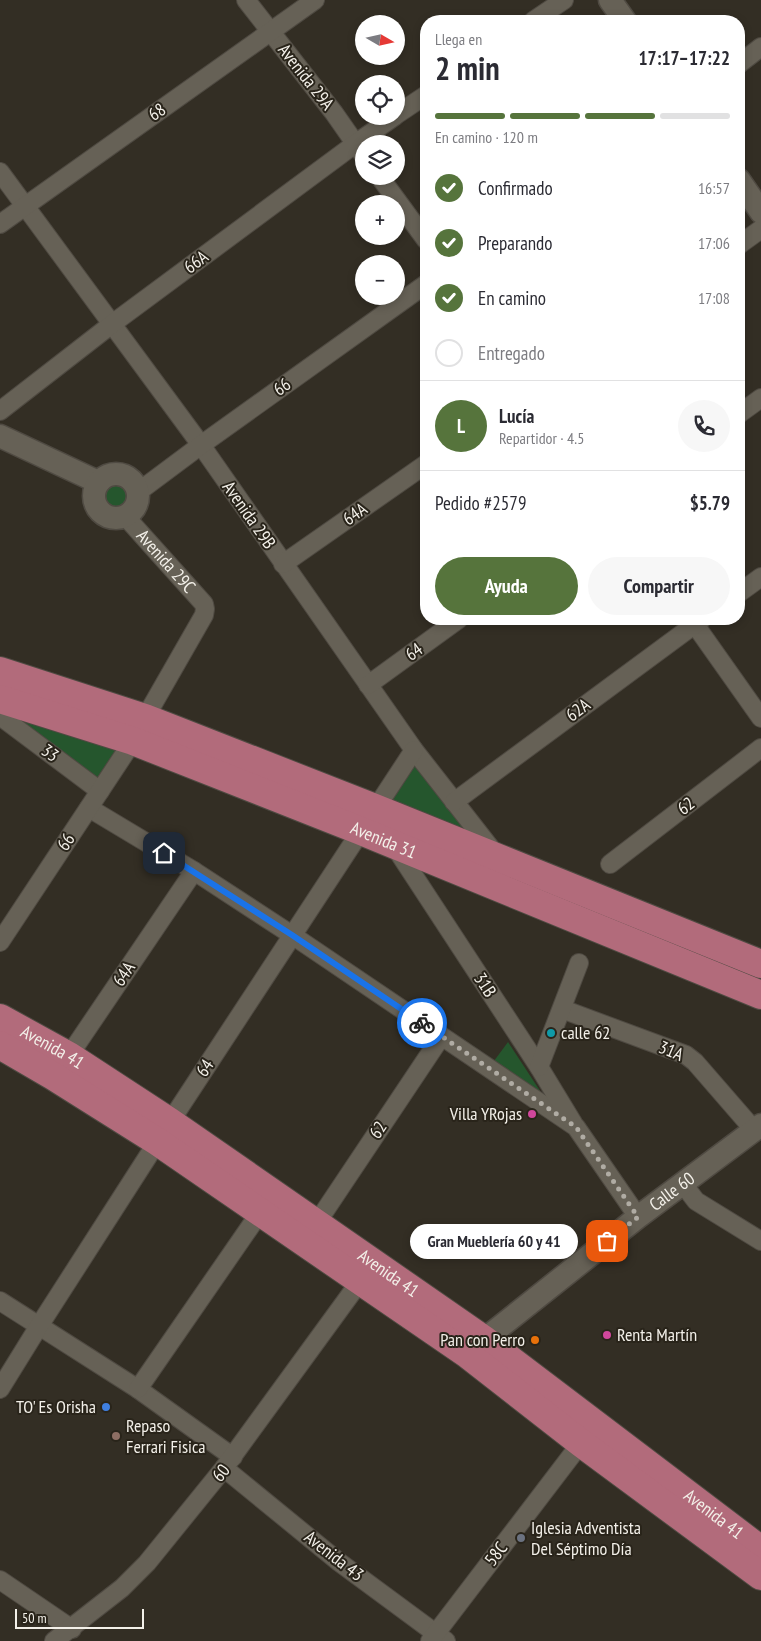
<!DOCTYPE html>
<html lang="es">
<head>
<meta charset="utf-8">
<style>
	:root { --surface:#fff; --page:#f7f7f7; --text:#2b2b33; --muted:#7c7c81; --line:#e1e1e2; --accent:#56743c }
	body { margin:0; font-family:"PT Sans Narrow",sans-serif; background:var(--page); color:var(--text); height:100vh; display:flex; flex-direction:column; font-size:19px; white-space:nowrap }
	* { box-sizing:border-box; margin:0 }
	p { font-size:16px; color:var(--muted) }
	.icon { flex:none; width:28px; height:28px; fill:none; stroke:currentColor; stroke-width:2; stroke-linecap:round; stroke-linejoin:round }
	.map { position:relative; flex:1; overflow:hidden }
	.side { position:absolute; left:420px; top:15px; width:325px; height:610px; display:flex; flex-direction:column; background:var(--surface); border-radius:20px; box-shadow:0 2px 8px #0003 }
	.side>* { flex:none }
	.needle { width:32px; rotate:99deg }
	.controls { position:absolute; left:355px; top:15px; display:grid; gap:10px }
	.controls a { display:grid; place-items:center; width:50px; height:50px; border-radius:50%; background:var(--surface); box-shadow:0 2px 8px #0003; font-size:25px }
	.scale { position:absolute; left:15px; bottom:12px; width:129px; box-sizing:border-box; padding-left:5px; border:2px solid #f3f0e9; border-top:0; font-size:14px; line-height:18px; white-space:nowrap; color:#f3f0e9; -webkit-text-stroke:4px #29241a; paint-order:stroke }
	.pin { position:absolute; display:grid; place-items:center; width:42px; height:42px; color:#fff; margin:-21px; border-radius:10px; box-shadow:0 2px 8px #0006 }
	.courier { position:absolute; display:grid; place-items:center; width:50px; height:50px; margin:-25px; border:4px solid #1a73e8; border-radius:50%; background:#fff; color:#222; box-shadow:0 1px 6px #0007 }
	.bubble { position:absolute; height:35px; border-radius:18px; background:var(--surface); box-shadow:0 2px 8px #0003; font-size:16px; font-weight:600; line-height:35px; text-align:center }
	.overview em { font-style:normal; font-weight:600 }
	.overview div { display:flex; flex-direction:column-reverse }
	.overview { display:flex; align-items:center; justify-content:space-between; height:85px; padding:0 15px }
	h1 { font-size:32px; font-weight:600; line-height:38px }
	.bar { display:grid; grid-template-columns:repeat(4,1fr); gap:8px 5px; align-content:center; height:60px; padding:0 15px }
	.bar i { height:6px; border-radius:4px; background:var(--line) }
	.bar .on { background:var(--accent) }
	.bar p { grid-column:span 4 }
	.line { display:flex; align-items:center; gap:12px; padding:0 15px; border-top:1px solid var(--line) }
	.line div { flex:1 }
	.round { display:grid; place-items:center; flex:none; width:52px; height:52px; border-radius:26px; background:var(--page) }
	ol { padding:0 15px; list-style:none }
	li { display:flex; align-items:center; gap:15px; height:55px }
	li p { margin-inline-start:auto }
	li .icon { padding:5px; border-radius:50%; background:var(--accent); color:#fff; stroke-width:4 }
	li:last-child { color:var(--muted) }
	li i { width:28px; height:28px; border:2px solid var(--line); border-radius:50% }
	.action { display:flex; gap:10px; margin-top:auto; padding:10px 15px }
	.action a { flex:1; height:58px; border-radius:30px; background:var(--accent); color:#fff; font-size:20px; font-weight:600; line-height:58px; text-align:center }
	.action a+a { background:var(--page); color:var(--text) }
	.map>svg:first-child { display:block }
	.green { fill:#25562d }
	.lines { fill:none; stroke-linecap:round; stroke-linejoin:round }
	.minor-casing { stroke:#4f4a42; stroke-width:20 }
	.tertiary-casing { stroke:#4f4a42; stroke-width:25 }
	.primary-casing { stroke:#4f4a42; stroke-width:30 }
	.minor { stroke:#666156; stroke-width:18 }
	.tertiary { stroke:#666156; stroke-width:22 }
	.primary { stroke:#b26b7b; stroke-width:28 }
	.done { stroke:#b0aca4; stroke-width:5; stroke-dasharray:0 9 }
	.route { stroke:#1a73e8; stroke-width:6 }
	.culture-dot { fill:#0f9aa8; stroke:#29241a; stroke-width:2 }
	.hotel-dot { fill:#d1479c; stroke:#29241a; stroke-width:2 }
	.food-dot { fill:#e8710a; stroke:#29241a; stroke-width:2 }
	.shop-dot { fill:#3f7fe0; stroke:#29241a; stroke-width:2 }
	.education-dot { fill:#8d6e63; stroke:#29241a; stroke-width:2 }
	.worship-dot { fill:#6b7280; stroke:#29241a; stroke-width:2 }
	.labels { text-anchor:middle; stroke-width:4; stroke-linejoin:round; paint-order:stroke }
	.street-label { font-size:18px; fill:#f3f0e9; stroke:#29241a }
	.poi-label { font-size:18px; fill:#f3f0e9; stroke:#29241a; text-anchor:start }
</style>
</head>
<body>
<div class="map">
<svg width="761" height="1641" viewBox="0 0 761 1641">
	<rect width="100%" height="100%" fill="#332e24"/>
	<path class="green" d="M99 495a16 16 0 1 1 32 0a16 16 0 1 1-32 0Z
		M 0,716 L 133,741 L 100,791 Z
		M 414,750 L 498,857 L 375,808 Z
		M 508,1042 L 546,1100 L 491,1065 Z"/>
	<g class="lines">
		<defs>
			<g id="minor">
				<path d="M 246,0 L 334,113 L 364,156"/>
				<path d="M 533,21 L 564,0"/>
				<path d="M 739,64 L 761,47"/>
				<path d="M 396,115 L 426,95"/>
				<path d="M 0,172 L 201,445 L 414,750 L 496,855"/>
				<path d="M 379,176 L 426,240"/>
				<path d="M 0,224 L 315,0"/>
				<path d="M 739,245 L 761,229"/>
				<path d="M 0,411 L 112,324 L 355,144 L 395,116"/>
				<path d="M 739,414 L 761,398"/>
				<path d="M 138,492 L 201,445 L 426,284"/>
				<path id="s1" d="M 125,516 L 204,604 L 205,609 L 204,615 L 145,718"/>
				<path d="M 283,564 L 426,464"/>
				<path d="M 739,593 L 761,577"/>
				<path d="M 691,619 L 761,718"/>
				<path d="M 368,685 L 459,619"/>
				<path d="M 0,716 L 100,791"/>
				<path d="M 454,802 L 702,619"/>
				<path d="M 89,808 L 194,871 L 292,935 L 576,1127 L 638,1217"/>
				<path d="M 393,844 L 539,1067 L 573,1123"/>
				<path d="M 610,864 L 761,748"/>
				<path d="M 0,942 L 133,741"/>
				<path d="M 562,1009 L 686,1055 L 695,1062 L 754,1130"/>
				<path d="M 64,1063 L 194,871"/>
				<path d="M 539,1067 L 579,963"/>
				<path d="M 683,1184 L 696,1201 L 761,1241"/>
				<path d="M 316,1224 L 441,1037"/>
				<path d="M 0,1301 L 138,1389 L 233,1457"/>
				<path d="M 0,1389 L 39,1326 L 170,1122 L 414,750"/>
				<path d="M 138,1389 L 261,1211"/>
				<path d="M 224,1468 L 339,1562 L 446,1641"/>
				<path d="M 0,1580 L 72,1629"/>
				<path d="M 54,1641 L 122,1588 L 147,1563 L 224,1468 L 361,1280"/>
				<path d="M 430,1641 L 581,1443"/>
			</g>
			<g id="tertiary">
				<path d="M 610,0 L 625,21"/>
				<path d="M 739,180 L 761,212"/>
				<path d="M 0,436 L 98,482"/>
				<circle cx="116" cy="496" r="22"/>
				<path id="s2" d="M 471,1350 L 638,1217 L 761,1125"/>
			</g>
			<g id="primary">
				<path d="M 0,671 L 145,718 L 375,808 L 761,964"/>
				<path id="s3" d="M 0,699 L 133,741 L 361,831 L 761,995"/>
				<path id="s4" d="M 0,1018 L 69,1056 L 170,1122 L 483,1339 L 761,1550"/>
				<path d="M 0,1045 L 53,1076 L 158,1142 L 467,1354 L 581,1443 L 761,1576"/>
			</g>
		</defs>
		<use href="#minor" class="minor-casing"/>
		<use href="#tertiary" class="tertiary-casing"/>
		<use href="#primary" class="primary-casing"/>
		<use href="#minor" class="minor"/>
		<use href="#tertiary" class="tertiary"/>
		<use href="#primary" class="primary"/>
	</g>
	<g class="lines">
		<path class="done" d="M 422,1023 L 576,1127 L 638,1217 L 607,1241"/>
		<path class="route" d="M 164,853 L 292,935 L 422,1023"/>
	</g>
	<circle class="culture-dot" cx="551" cy="1033" r="5"/>
	<g class="hotel-dot">
		<circle cx="532" cy="1114" r="5"/>
		<circle cx="607" cy="1335" r="5"/>
	</g>
	<circle class="food-dot" cx="535" cy="1340" r="5"/>
	<circle class="shop-dot" cx="106" cy="1407" r="5"/>
	<circle class="education-dot" cx="116" cy="1436" r="5"/>
	<circle class="worship-dot" cx="521" cy="1538" r="5"/>
	<g class="labels">
		<g class="street-label">
			<text transform="translate(306 77) rotate(52)" y="6">Avenida 29A</text>
			<text transform="translate(157 112) rotate(-35)" y="6">68</text>
			<text transform="translate(196 262) rotate(-37)" y="6">66A</text>
			<text transform="translate(282 387) rotate(-36)" y="6">66</text>
			<text transform="translate(355 514) rotate(-35)" y="6">64A</text>
			<text transform="translate(249 515) rotate(55)" y="6">Avenida 29B</text>
			<text dy="6" stroke="none"><textPath href="#s1" startOffset="61">Avenida 29C</textPath></text>
			<text transform="translate(414 652) rotate(-36)" y="6">64</text>
			<text transform="translate(578 710) rotate(-37)" y="6">62A</text>
			<text transform="translate(50 753) rotate(37)" y="6">33</text>
			<text transform="translate(686 806) rotate(-37)" y="6">62</text>
			<text dy="6" stroke="none"><textPath href="#s3" startOffset="409">Avenida 31</textPath></text>
			<text transform="translate(66 842) rotate(-57)" y="6">66</text>
			<text transform="translate(124 974) rotate(-56)" y="6">64A</text>
			<text transform="translate(485 985) rotate(57)" y="6">31B</text>
			<text dy="6" stroke="none"><textPath href="#s4" startOffset="60">Avenida 41</textPath></text>
			<text transform="translate(671 1051) rotate(23)" y="6">31A</text>
			<text transform="translate(205 1068) rotate(-57)" y="6">64</text>
			<text transform="translate(378 1130) rotate(-56)" y="6">62</text>
			<text dy="6" stroke="none"><textPath href="#s2" startOffset="256">Calle 60</textPath></text>
			<text dy="6" stroke="none"><textPath href="#s4" startOffset="465">Avenida 41</textPath></text>
			<text transform="translate(221 1473) rotate(-52)" y="6">60</text>
			<text dy="6" stroke="none"><textPath href="#s4" startOffset="870">Avenida 41</textPath></text>
			<text transform="translate(496 1554) rotate(-53)" y="6">58C</text>
			<text transform="translate(334 1556) rotate(38)" y="6">Avenida 43</text>
		</g>
		<g class="poi-label">
			<text x="561" y="1039">calle 62</text>
			<text x="522" y="1120" text-anchor="end">Villa YRojas</text>
			<text x="617" y="1341">Renta Martín</text>
			<text x="525" y="1346" text-anchor="end">Pan con Perro</text>
			<text x="96" y="1413" text-anchor="end">TO' Es Orisha</text>
			<text x="126" y="1432">Repaso<tspan x="126" dy="21">Ferrari Fisica</tspan></text>
			<text x="531" y="1534">Iglesia Adventista<tspan x="531" dy="21">Del Séptimo Día</tspan></text>
		</g>
	</g>
</svg>
<div class="controls">
<a><svg class="needle" viewBox="-14 -14 28 28"><path d="M0-13l5 13h-10z" fill="#e53935"/><path d="M0 13l5-13h-10z" fill="#7c7c81"/></svg></a>
<a><svg class="icon" aria-label="locate" viewBox="0 0 24 24"><circle cx="12" cy="12" r="6"/><path d="M12 2v4M12 18v4M2 12h4M18 12h4"/></svg></a>
<a><svg class="icon" aria-label="layers" viewBox="0 0 24 24"><path d="M12 4l9 5-9 5-9-5zM3 14l9 5 9-5"/></svg></a>
<a>+</a>
<a>−</a>
</div>
<div class="scale">50 m</div>
<div class="pin" style="left:607px;top:1241px;background:#ea580c"><svg class="icon" aria-label="bag" viewBox="0 0 24 24"><path d="M5 8h14l-1 12H6zM9 8a3 3 0 0 1 6 0"/></svg></div>
<div class="pin" style="left:164px;top:853px;background:#1f2937"><svg class="icon" aria-label="home" viewBox="0 0 24 24"><path d="M3 11l9-7 9 7M6 9v11h12V9"/></svg></div>
<div class="courier" style="left:422px;top:1023px"><svg class="icon" aria-label="bike" viewBox="0 0 24 24"><circle cx="6" cy="16" r="4"/><circle cx="18" cy="16" r="4"/><path d="M6 16l4-8h5l3 8M10 8l3 8H6M13 5h3"/></svg></div>
<div class="bubble" style="left:410px;top:1224px;width:168px">Gran Mueblería 60 y 41</div>
<section class="side">
<div class="overview"><div><h1>2 min</h1><p>Llega en</p></div><em>17:17–17:22</em></div>
<div class="bar"><i class="on"></i><i class="on"></i><i class="on"></i><i></i><p>En camino · 120 m</p></div>
<ol>
<li><svg class="icon" aria-label="check" viewBox="0 0 24 24"><path d="M5 12l5 5 9-10"/></svg>Confirmado<p>16:57</p></li>
<li><svg class="icon" aria-label="check" viewBox="0 0 24 24"><path d="M5 12l5 5 9-10"/></svg>Preparando<p>17:06</p></li>
<li><svg class="icon" aria-label="check" viewBox="0 0 24 24"><path d="M5 12l5 5 9-10"/></svg>En camino<p>17:08</p></li>
<li><i></i>Entregado</li>
</ol>
<div class="line" style="height:90px"><b class="round" style="background:var(--accent);color:#fff">L</b><div><b>Lucía</b><p>Repartidor · 4.5</p></div><a class="round"><svg class="icon" aria-label="phone" viewBox="0 0 24 24"><path d="M5 4h4l2 5-3 2q2 4 5 5l2-3 5 2v4C11 20 4 13 5 4z"/></svg></a></div>
<div class="line" style="height:65px"><div>Pedido #2579</div><b>$5.79</b></div>
<div class="action"><a>Ayuda</a><a>Compartir</a></div>
</section>
</div>
</body>
</html>
